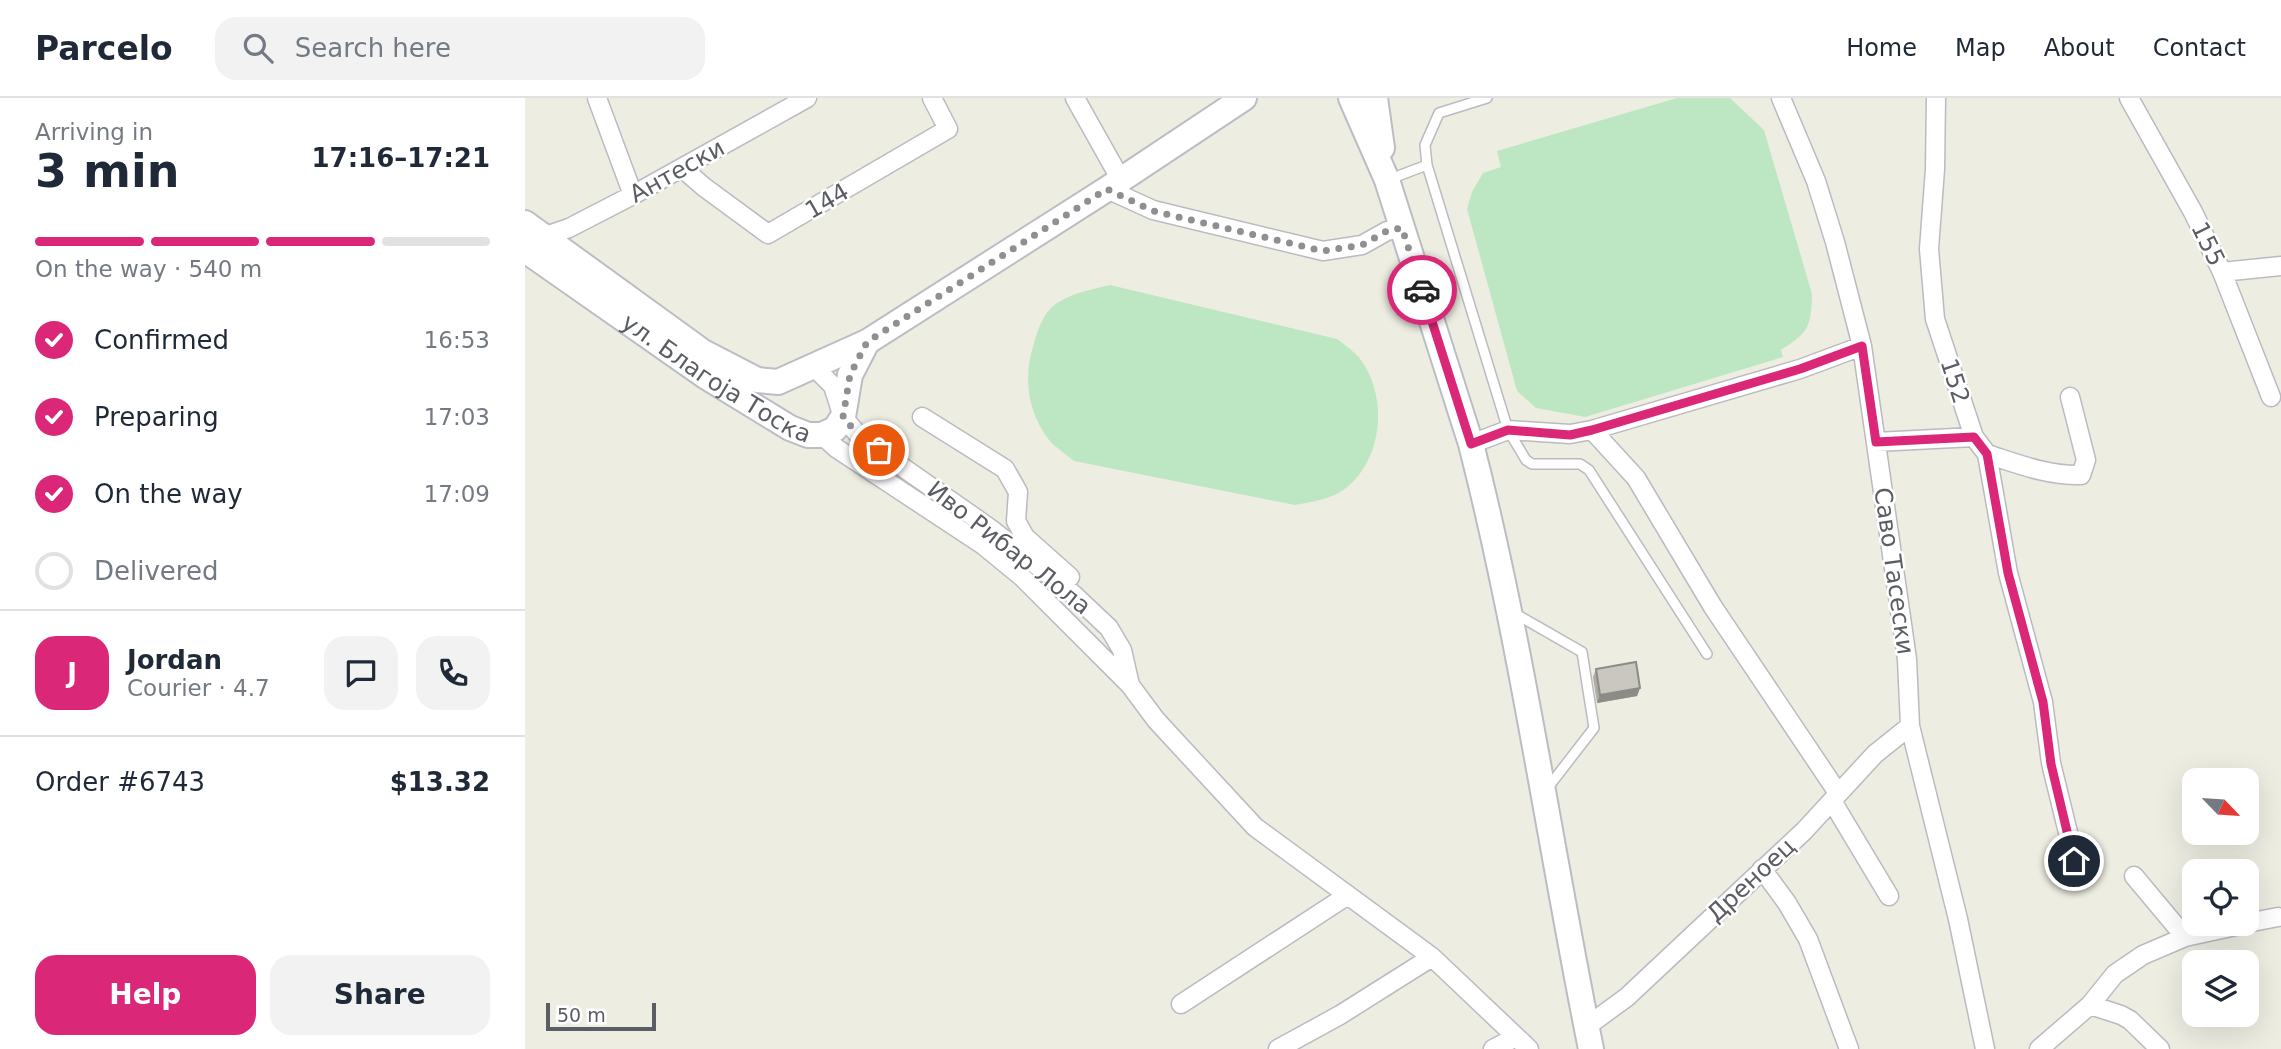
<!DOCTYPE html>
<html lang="en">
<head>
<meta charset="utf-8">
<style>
	:root { --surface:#fff; --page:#f2f2f3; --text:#1f2937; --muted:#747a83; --line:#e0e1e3; --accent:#db2777 }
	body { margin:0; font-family:"DejaVu Sans",sans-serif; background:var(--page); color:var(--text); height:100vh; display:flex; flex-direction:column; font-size:26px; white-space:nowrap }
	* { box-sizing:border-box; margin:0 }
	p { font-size:23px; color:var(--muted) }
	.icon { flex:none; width:38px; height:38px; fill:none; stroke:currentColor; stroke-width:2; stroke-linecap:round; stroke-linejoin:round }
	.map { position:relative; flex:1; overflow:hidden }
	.sheet { display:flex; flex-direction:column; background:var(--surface); width:525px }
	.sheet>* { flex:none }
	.needle { width:46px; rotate:115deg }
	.tools { position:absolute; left:1657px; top:670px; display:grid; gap:14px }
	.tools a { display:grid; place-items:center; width:77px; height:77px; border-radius:14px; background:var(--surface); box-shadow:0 7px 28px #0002; font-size:35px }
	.scale { position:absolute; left:21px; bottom:18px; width:110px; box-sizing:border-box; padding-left:7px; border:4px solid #5a5d64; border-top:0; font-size:19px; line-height:24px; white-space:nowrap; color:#5a5d64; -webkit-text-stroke:5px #fff; paint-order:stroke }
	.pin { position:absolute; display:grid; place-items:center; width:60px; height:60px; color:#fff; margin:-30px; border:4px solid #fff; border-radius:50%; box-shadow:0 2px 7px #0007 }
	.courier { position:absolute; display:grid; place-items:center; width:70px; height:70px; margin:-35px; border:5px solid #db2777; border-radius:50%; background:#fff; color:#222; box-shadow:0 2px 9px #0007 }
	.summary em { font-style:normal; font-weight:800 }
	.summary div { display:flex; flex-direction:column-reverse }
	.summary { display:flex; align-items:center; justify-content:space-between; height:119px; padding:0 35px }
	h1 { font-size:46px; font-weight:800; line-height:52px }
	.bar { display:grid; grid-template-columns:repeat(4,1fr); gap:10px 7px; align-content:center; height:84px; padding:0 35px }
	.bar i { height:9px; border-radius:5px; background:var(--line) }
	.bar .selected { background:var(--accent) }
	.bar p { grid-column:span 4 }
	.line { display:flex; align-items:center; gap:18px; padding:0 35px; border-top:2px solid var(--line) }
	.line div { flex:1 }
	.round { display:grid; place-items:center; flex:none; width:74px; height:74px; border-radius:21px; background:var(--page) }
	ol { padding:0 35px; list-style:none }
	li { display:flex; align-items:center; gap:21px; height:77px }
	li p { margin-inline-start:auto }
	li .icon { padding:7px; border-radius:50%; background:var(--accent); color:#fff; stroke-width:4 }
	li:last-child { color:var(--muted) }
	li i { width:38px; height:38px; border:4px solid var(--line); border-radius:50% }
	.button { display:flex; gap:14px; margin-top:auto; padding:14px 35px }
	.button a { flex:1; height:80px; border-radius:21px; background:var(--accent); color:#fff; font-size:28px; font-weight:800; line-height:80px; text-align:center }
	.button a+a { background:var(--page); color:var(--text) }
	header { display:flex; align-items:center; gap:42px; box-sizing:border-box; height:98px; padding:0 35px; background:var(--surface); border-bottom:2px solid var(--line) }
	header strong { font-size:33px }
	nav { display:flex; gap:38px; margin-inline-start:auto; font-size:24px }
	.search { width:490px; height:63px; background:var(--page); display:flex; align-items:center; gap:18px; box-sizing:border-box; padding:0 24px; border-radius:21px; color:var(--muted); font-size:26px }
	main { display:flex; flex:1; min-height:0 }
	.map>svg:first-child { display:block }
	.green { fill:#bde7c3 }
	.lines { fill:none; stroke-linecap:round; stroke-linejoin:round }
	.lane-casing { stroke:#babbc2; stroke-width:12 }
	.street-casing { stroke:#babbc2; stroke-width:21 }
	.secondary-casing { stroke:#bbbdc4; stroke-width:28 }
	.lane { stroke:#fff; stroke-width:9 }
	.street { stroke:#fff; stroke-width:18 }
	.secondary { stroke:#fff; stroke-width:24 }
	.wall { fill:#adaba4 }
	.shaded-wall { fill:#8d8b86 }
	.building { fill:#c9c7bf; stroke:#8d8b86; stroke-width:2 }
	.done { stroke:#8e8f90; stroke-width:7; stroke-dasharray:0 12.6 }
	.route { stroke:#db2777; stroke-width:9 }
	.labels { text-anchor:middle; stroke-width:5; stroke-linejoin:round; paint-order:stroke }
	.street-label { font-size:24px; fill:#5a5d64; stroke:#fff }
</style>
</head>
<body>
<header>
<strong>Parcelo</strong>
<div class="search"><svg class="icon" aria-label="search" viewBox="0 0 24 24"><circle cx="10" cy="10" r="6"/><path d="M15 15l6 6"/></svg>Search here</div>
<nav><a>Home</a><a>Map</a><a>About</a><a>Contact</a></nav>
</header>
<main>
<section class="sheet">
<div class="summary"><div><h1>3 min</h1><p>Arriving in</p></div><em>17:16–17:21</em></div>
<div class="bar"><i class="selected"></i><i class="selected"></i><i class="selected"></i><i></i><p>On the way · 540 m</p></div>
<ol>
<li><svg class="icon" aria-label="check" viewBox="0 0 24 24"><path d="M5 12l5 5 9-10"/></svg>Confirmed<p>16:53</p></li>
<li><svg class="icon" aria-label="check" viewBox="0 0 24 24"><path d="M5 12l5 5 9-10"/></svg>Preparing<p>17:03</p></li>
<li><svg class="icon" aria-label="check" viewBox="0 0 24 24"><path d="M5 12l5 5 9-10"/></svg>On the way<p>17:09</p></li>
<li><i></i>Delivered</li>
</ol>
<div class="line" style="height:126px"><b class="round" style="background:var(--accent);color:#fff">J</b><div><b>Jordan</b><p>Courier · 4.7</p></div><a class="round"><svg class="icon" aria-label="chat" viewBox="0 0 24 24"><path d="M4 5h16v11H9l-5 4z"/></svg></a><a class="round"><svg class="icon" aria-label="phone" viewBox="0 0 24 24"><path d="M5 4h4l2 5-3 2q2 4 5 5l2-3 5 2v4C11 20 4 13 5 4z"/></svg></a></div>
<div class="line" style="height:91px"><div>Order #6743</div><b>$13.32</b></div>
<div class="button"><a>Help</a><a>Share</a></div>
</section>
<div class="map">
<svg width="1756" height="951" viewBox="0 0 1756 951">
	<rect width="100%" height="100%" fill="#eeede2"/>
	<path class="green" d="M 1152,0 L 1205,0 L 1239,32 L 1287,196 C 1286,229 1284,234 1256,252 L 1258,259 L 1060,319 L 1011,310 L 992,293 L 942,111 L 947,94 L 958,75 L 976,69 L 972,53 Z
		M 585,187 L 812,241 C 820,247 830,254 836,262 C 863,299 858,361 821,390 C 807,401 787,404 770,407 L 549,363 C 541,356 531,350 524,342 C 502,313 498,279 509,245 C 512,234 517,220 525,211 C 540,196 565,192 585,187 Z"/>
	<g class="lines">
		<defs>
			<path id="lane" d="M 962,0 L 914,15 L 900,47 L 902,67 L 983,332 L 1001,362 L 1007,366 L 1055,366 L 1064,372 L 1182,556
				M 865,81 L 902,67
				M 989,515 L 1057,554 L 1069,630 L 1021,692"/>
			<path id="street" d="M 72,0 L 108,97
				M 550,0 L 596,82
				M 1256,0 L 1291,83 L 1310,144 L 1337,248 L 1382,561 L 1385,628 L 1433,821 L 1460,951
				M 1411,0 L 1410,71 L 1404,151 L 1410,221 L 1449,339 L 1462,356 L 1483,475 L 1518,604 L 1526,665 L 1550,763
				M 1604,0 L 1668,114 L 1697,174 L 1746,299
				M 157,70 L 179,89 L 243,136 L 423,31 L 407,0
				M 582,91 L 628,112 L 798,153 L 837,147 L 862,133 L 877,130
				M 18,139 L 44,130 L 108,97 L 282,0
				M 1697,174 L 1756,168
				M 289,269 L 308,288 L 318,319 L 336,340 L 466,431 L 548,496 L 584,530 L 597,552 L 605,587 L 631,622 L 730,729 L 907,859 L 1004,951
				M 397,319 L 480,371 L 493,394 L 491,423 L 500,439 L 545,479
				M 1067,332 L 1111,380 L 1188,509 L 1313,695
				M 297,337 L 311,350 L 458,447 L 497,479 L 605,587
				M 1351,344 L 1449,339
				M 946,346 L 983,332 L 1045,336 L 1067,332 L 1275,271 L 1337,248
				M 1462,356 C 1493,366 1523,378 1556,377 L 1561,362 L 1545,299
				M 1307,703 L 1364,798
				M 1237,771 L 1262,805 L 1283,841 L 1324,951
				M 1609,778 L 1660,839
				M 1722,825 L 1753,819
				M 656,906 L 823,797
				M 1565,907 L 1596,917 L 1605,922 L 1635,951
				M 1061,929 L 1102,899 L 1279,733 L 1350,656 L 1385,628
				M 753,951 L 815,917 L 907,859
				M 968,951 L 991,939
				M 1514,951 L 1565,907 L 1590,876 L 1618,857 L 1660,839 L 1720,826"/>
			<g id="secondary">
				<path d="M 826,0 L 862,82 L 946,346 C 997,545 1025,749 1066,951"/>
				<path d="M 850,0 L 857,50"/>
				<path d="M 0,125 L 178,254 L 232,282 L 253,284 L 342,244 L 582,91 L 719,0"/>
				<path id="s1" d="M 0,152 L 180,278 L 265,330 L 283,337 L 297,337 L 310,331 L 318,319 L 325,277 L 342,244"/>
			</g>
		</defs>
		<use href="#lane" class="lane-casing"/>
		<use href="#street" class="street-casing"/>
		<use href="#secondary" class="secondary-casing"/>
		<use href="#lane" class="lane"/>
		<use href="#street" class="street"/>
		<use href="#secondary" class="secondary"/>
	</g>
	<path class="wall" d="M 1071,571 L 1115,590 L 1112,598 L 1072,605 L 1068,579 Z"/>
	<path class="shaded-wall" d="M 1115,590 L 1112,598 L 1072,605 L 1075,597 Z"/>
	<path class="building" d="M 1111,564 L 1115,590 L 1075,597 L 1071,571 Z"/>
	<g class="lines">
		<path class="done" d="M 354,352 L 336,340 L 318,319 L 325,277 L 342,244 L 582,91 L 628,113 L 798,153 L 837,147 L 862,133 L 877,130 L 897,192"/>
		<path class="route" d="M 897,192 L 946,346 L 983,332 L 1045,337 L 1067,332 L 1275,271 L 1337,248 L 1351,344 L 1449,339 L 1462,356 L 1483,475 L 1518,604 L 1526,666 L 1549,763"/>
	</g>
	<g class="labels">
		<g class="street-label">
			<text transform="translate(152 73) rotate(-29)" y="8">Антески</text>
			<text transform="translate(302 103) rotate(-30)" y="8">144</text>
			<text transform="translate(1683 146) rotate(64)" y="8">155</text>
			<text dy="8" stroke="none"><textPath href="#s1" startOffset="231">ул. Благоја Тоска</textPath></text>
			<text transform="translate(1430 283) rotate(72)" y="8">152</text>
			<text transform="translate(484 450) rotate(38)" y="8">Иво Рибар Лола</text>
			<text transform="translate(1369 473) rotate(82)" y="8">Саво Тасески</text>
			<text transform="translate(1226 782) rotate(-43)" y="8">Дреноец</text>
		</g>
	</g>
</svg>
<div class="tools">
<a><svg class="needle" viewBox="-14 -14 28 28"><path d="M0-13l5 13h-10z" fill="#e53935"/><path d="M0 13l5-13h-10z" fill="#747a83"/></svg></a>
<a><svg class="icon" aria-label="locate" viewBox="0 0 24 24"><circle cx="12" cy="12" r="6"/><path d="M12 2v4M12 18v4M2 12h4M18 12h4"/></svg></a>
<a><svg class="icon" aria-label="layers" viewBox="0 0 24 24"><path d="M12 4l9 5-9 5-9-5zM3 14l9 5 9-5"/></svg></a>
</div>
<div class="scale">50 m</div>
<div class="pin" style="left:354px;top:352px;background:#ea580c"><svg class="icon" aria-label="bag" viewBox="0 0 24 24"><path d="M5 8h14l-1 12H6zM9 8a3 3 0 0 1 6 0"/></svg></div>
<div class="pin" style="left:1549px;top:763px;background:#1f2937"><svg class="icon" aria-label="home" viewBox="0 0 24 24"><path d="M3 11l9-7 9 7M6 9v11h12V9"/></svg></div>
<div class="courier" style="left:897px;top:192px"><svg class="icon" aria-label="car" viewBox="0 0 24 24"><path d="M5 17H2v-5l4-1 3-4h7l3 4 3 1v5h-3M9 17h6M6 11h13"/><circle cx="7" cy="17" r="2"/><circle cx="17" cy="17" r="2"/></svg></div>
</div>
</main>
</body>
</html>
